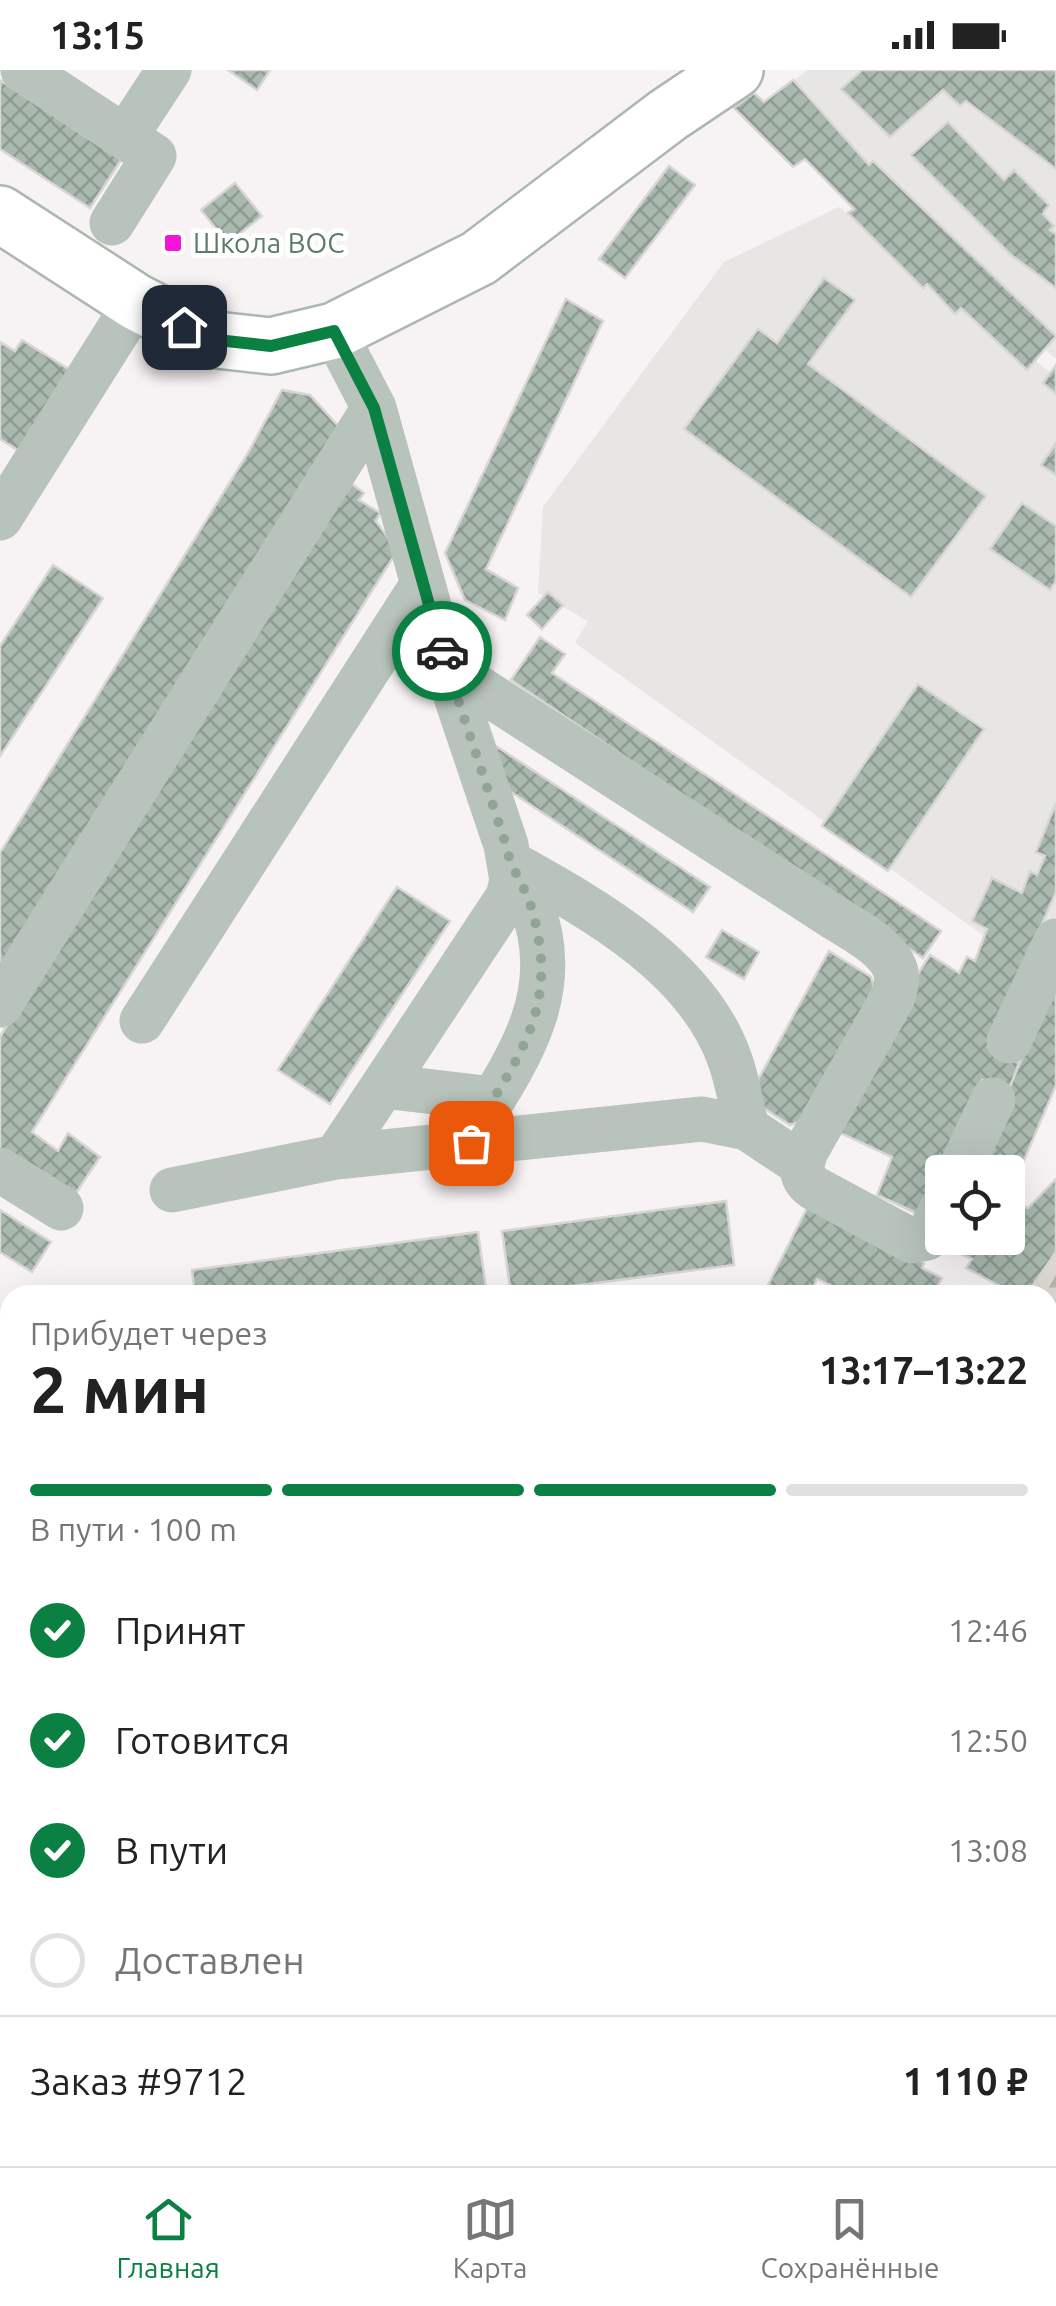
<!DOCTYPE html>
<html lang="ru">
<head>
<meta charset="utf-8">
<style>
	:root { --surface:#fff; --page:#f2f2f2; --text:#222; --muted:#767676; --line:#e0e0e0; --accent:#0b8043 }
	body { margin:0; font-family:Ubuntu,sans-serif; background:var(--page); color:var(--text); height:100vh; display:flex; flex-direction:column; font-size:38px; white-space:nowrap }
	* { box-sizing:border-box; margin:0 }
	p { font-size:32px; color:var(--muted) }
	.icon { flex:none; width:55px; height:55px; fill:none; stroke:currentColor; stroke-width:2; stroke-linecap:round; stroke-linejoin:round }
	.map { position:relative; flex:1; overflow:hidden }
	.drawer { position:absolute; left:0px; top:1215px; width:1058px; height:882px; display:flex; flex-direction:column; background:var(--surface); border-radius:30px 30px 0 0; box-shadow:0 10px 40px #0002 }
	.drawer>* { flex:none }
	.fabs { position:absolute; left:925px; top:1085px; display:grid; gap:20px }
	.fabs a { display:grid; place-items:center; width:100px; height:100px; border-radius:10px; background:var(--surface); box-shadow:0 10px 40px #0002; font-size:50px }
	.pin { position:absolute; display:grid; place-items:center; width:85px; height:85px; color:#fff; margin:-42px; border-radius:20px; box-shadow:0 5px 15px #0006 }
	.courier { position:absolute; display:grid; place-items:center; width:100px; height:100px; margin:-50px; border:8px solid #0b8043; border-radius:50%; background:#fff; color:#222; box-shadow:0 2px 12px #0007 }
	.overview em { font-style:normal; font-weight:700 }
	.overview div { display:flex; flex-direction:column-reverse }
	.overview { display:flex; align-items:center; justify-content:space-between; height:170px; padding:0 30px }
	h1 { font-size:65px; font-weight:700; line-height:75px }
	.bar { display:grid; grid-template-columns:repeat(4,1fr); gap:15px 10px; align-content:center; height:120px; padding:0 30px }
	.bar i { height:12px; border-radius:8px; background:var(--line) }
	.bar .current { background:var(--accent) }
	.bar p { grid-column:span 4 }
	.line { display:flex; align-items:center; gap:25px; padding:0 30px; border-top:2px solid var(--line) }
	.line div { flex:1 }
	ol { padding:0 30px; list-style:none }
	li { display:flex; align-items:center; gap:30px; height:110px }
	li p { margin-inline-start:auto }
	li .icon { padding:10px; border-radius:50%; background:var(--accent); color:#fff; stroke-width:4 }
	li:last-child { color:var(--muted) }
	li i { width:55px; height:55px; border:5px solid var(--line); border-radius:50% }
	.status { display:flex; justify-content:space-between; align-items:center; height:70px; padding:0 50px; background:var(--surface); direction:ltr }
	.status svg { height:28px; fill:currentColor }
	.tabs { display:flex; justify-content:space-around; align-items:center; height:140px; border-top:2px solid var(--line); background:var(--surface); font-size:28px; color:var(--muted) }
	.tabs a { display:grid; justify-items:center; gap:5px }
	.tabs .current { color:var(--accent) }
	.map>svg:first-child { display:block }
	.built { fill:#e7e6e4 }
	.forest { fill:url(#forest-firs) }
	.building { fill:url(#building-cross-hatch); stroke:#d8d5d5; stroke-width:2.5 }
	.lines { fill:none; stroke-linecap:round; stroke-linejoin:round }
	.major-casing { stroke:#abb8b0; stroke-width:60 }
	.minor { stroke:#b7c3bb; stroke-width:45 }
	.major { stroke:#fff; stroke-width:55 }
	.done { stroke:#91a597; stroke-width:10; stroke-dasharray:0 18 }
	.route { stroke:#0b8043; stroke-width:12 }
	.poi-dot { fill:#f614d9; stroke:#fff; stroke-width:4 }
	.labels { text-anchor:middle; stroke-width:10; stroke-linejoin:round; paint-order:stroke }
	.poi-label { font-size:28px; fill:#5a7b66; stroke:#fff; text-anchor:start }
</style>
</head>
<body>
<div class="status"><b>13:15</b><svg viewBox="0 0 49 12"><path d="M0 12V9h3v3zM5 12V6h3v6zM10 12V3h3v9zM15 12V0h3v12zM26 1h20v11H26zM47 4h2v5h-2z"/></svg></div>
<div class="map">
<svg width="1056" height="2096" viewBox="0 0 1056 2096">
	<defs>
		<pattern id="forest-firs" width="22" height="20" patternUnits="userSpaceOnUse" patternTransform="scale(2.5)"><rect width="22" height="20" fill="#dcd7d1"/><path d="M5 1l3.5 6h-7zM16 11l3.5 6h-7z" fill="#b5b3ad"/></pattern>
		<pattern id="building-cross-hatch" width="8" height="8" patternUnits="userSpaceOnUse" patternTransform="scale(2.5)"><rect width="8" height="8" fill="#a9b9ae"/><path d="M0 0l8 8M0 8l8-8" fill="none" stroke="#8d9b91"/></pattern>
	</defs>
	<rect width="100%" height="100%" fill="#f7f2f3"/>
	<path class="built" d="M 808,0 L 1056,0 L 1056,289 L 762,35 Z
		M 839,137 L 1056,307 L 1056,851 L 1032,900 L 575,573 L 588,551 L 538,523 L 543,437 L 724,192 Z"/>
	<path class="forest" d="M 1056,1182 L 1056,2096 L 172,2096 L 143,2088 L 1048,2088 L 1048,1225 L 1017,1225 Z
		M 0,1243 L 10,1247 L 10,2048 L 0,2045 Z"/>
	<path class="building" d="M 228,0 L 270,0 L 257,20 Z
		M 862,0 L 1056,0 L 1056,99 L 966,31 L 960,36 L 943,20 L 890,67 L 841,19 Z
		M 0,10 L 121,90 L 90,138 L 0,79 Z
		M 793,10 L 869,95 L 873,91 L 1056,266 L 1027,300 L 961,238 L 955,244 L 927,214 L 923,218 L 848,143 L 854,139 L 805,89 L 793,97 L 734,38 L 754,23 L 764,32 Z
		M 948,52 L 1004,110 L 1014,100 L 1049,135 L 1043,144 L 1054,156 L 1050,160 L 1056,164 L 1056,218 L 1011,185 L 911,85 Z
		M 669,96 L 695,115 L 625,208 L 599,189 Z
		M 235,113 L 262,146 L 228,173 L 201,140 Z
		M 824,208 L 855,230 L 808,294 L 986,426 L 911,527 L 684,359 L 758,259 L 777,273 Z
		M 566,229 L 603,251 L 486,499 L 518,518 L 505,550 L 465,530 L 445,483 Z
		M 22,270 L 73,302 L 21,382 L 0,369 L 0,272 L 15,281 Z
		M 1056,295 L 1056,324 L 1043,313 Z
		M 282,320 L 310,325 L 347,366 L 0,907 L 0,783 L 248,383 Z
		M 1056,373 L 1056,405 L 1041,395 Z
		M 352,414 L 364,423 L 359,430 L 380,443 L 376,451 L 397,481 L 32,1062 L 58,1081 L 68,1063 L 100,1087 L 70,1132 L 0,1088 L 0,967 L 193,648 Z
		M 1022,433 L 1056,456 L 1056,511 L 1050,520 L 990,479 Z
		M 53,495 L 103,528 L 0,686 L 0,576 Z
		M 548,522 L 563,535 L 542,559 L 527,545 Z
		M 540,567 L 565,584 L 552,603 L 941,861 L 923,888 L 511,610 Z
		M 918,614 L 984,659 L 888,801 L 822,756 Z
		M 496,676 L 710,817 L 693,842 L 496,712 Z
		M 1056,733 L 1056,822 L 988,977 L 1019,993 L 1009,1020 L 982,1010 L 919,1144 L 877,1125 L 892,1087 L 836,1061 L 878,967 L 930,885 L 959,903 L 967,887 L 975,891 L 987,859 L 972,851 L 992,808 L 1022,823 L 1030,801 L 1037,805 L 1045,786 L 1036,782 Z
		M 397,817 L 450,851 L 330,1034 L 278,1000 Z
		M 722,860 L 759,882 L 744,909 L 706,887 Z
		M 829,881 L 871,907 L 877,929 L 812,1047 L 790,1055 L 748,1028 Z
		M 1056,891 L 1056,1015 L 1008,1128 L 1008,1102 L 973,1102 L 1026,979 Z
		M 1056,1109 L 1056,1182 L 1026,1225 L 986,1225 L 998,1215 L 966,1198 L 972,1189 L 942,1176 L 946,1168 L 1008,1168 L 1008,1129 L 1028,1138 Z
		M 726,1131 L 734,1195 L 511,1224 L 502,1161 Z
		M 808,1136 L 924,1193 L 922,1198 L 942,1208 L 933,1225 L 850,1225 L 817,1209 L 810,1225 L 763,1225 Z
		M 0,1140 L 51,1172 L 32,1202 L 0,1182 Z
		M 478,1162 L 487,1225 L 195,1225 L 192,1200 Z"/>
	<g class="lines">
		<defs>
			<path id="major" d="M 0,144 L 136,232 L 208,269 L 271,276 L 334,261 L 479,188 L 668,45 L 735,0"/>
		</defs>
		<use href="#major" class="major-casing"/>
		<path class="minor" d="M 23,0 L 154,86 L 112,153
			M 125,67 L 169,0
			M 0,448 L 136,232
			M 446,597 L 832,846 C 852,859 889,877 896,902 C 898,910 895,919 893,927 L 806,1081 C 800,1097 800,1108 814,1118 L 912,1171 L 927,1168 L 942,1138
			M 509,792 C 591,838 697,895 730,990 C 738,1012 741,1036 747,1058
			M 0,935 L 374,338
			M 142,951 L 423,514
			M 1009,971 L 1056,871
			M 383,1016 L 493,1029
			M 471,1073 L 475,1058 C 520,987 565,920 531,834 C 525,819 516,806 509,792
			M 336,1087 L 702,1049 L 747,1058 L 801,1094
			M 0,1100 L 61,1138
			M 959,1102 L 993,1030
			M 172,1120 L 336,1087 L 500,839 L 508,827 L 512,810 L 506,775 L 446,597 L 374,338 L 334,261"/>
		<use href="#major" class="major"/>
	</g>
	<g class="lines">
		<path class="done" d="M 442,581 L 506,775 C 510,799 526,817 532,840 C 559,933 523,982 475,1058 L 471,1073"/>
		<path class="route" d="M 184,257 L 208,269 L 271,276 L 334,261 L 374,338 L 442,581"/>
	</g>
	<rect class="poi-dot" x="163" y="163" width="20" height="20" rx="5"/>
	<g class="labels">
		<g class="poi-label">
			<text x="193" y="183">Школа ВОС</text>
		</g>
	</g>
</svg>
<div class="fabs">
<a><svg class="icon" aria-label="locate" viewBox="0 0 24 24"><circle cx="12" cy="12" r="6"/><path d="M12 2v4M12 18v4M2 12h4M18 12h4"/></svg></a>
</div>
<div class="pin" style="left:471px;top:1073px;background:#ea580c"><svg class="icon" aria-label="bag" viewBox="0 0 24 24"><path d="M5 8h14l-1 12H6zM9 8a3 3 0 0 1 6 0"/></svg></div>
<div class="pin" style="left:184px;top:257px;background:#1f2937"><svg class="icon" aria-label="home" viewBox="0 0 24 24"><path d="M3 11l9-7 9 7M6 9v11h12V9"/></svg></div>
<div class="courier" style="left:442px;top:581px"><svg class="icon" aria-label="car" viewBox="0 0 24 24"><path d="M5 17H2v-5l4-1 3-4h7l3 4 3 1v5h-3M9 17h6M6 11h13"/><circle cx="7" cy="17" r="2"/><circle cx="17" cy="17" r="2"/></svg></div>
<section class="drawer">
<div class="overview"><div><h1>2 мин</h1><p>Прибудет через</p></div><em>13:17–13:22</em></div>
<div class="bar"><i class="current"></i><i class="current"></i><i class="current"></i><i></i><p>В пути · 100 m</p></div>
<ol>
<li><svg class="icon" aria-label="check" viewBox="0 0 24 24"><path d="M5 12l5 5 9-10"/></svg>Принят<p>12:46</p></li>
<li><svg class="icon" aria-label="check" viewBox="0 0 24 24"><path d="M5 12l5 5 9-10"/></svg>Готовится<p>12:50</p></li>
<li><svg class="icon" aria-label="check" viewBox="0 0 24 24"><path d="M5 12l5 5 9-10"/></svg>В пути<p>13:08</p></li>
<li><i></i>Доставлен</li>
</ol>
<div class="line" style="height:130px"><div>Заказ #9712</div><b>1 110 ₽</b></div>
</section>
</div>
<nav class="tabs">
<a class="current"><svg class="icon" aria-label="home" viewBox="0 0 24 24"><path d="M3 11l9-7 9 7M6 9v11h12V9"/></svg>Главная</a>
<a><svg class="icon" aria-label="map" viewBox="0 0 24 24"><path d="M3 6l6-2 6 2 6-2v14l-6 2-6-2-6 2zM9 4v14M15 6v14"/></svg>Карта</a>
<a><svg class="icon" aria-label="saved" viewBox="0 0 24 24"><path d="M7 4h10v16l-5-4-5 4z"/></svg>Сохранённые</a>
</nav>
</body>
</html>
